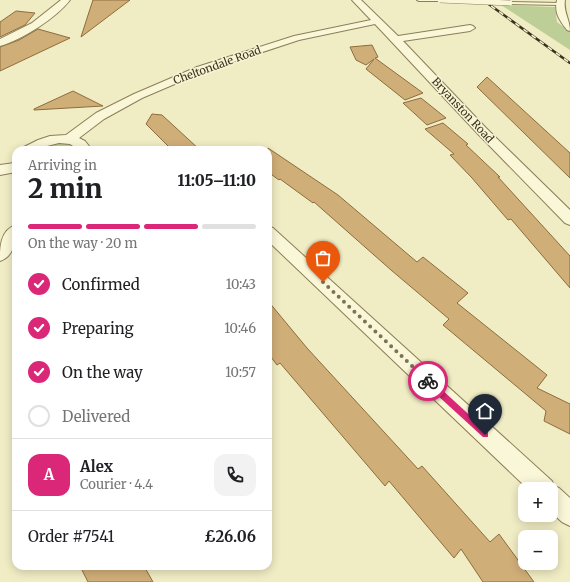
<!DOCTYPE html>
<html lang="en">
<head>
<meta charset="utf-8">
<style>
	:root { --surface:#fff; --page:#f2f2f2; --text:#202124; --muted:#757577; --line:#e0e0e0; --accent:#db2777 }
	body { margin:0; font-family:Merriweather,serif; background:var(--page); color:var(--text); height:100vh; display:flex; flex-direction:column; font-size:15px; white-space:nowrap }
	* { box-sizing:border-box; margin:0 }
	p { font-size:13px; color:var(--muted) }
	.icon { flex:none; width:22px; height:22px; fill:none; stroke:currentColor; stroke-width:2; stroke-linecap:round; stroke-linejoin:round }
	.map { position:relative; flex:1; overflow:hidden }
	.drawer { position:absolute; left:12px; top:146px; width:260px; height:424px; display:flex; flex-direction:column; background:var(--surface); border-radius:12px; box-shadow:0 2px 10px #0003 }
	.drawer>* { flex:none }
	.controls { position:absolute; left:518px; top:482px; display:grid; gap:8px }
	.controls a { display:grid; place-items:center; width:40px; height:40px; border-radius:8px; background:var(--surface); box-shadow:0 2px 10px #0003; font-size:20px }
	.pin { position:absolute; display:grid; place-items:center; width:34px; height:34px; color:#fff; margin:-41px -17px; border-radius:50% 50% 50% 0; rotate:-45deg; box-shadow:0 0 4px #0007 }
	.pin .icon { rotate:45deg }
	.courier { position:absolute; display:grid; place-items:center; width:40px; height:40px; margin:-20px; border:3px solid #db2777; border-radius:50%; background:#fff; color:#222; box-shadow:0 1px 5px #0007 }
	.head em { font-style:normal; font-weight:800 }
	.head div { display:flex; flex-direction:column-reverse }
	.head { display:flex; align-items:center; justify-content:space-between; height:68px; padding:0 16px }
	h1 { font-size:26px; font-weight:800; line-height:30px }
	.bar { display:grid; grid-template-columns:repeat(4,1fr); gap:6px 4px; align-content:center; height:48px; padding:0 16px }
	.bar i { height:5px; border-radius:3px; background:var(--line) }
	.bar .selected { background:var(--accent) }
	.bar p { grid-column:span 4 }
	.line { display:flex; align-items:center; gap:10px; padding:0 16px; border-top:1px solid var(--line) }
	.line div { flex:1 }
	.round { display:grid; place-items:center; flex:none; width:42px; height:42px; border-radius:12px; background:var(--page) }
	ol { padding:0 16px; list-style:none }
	li { display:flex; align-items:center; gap:12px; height:44px }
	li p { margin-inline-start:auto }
	li .icon { padding:4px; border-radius:50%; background:var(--accent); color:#fff; stroke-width:4 }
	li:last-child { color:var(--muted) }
	li i { width:22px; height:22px; border:2px solid var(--line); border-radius:50% }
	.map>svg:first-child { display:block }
	.green { fill:#bdcf97 }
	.building { fill:#d0ae78; stroke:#8c6d3e }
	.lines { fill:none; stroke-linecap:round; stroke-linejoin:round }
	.service-casing { stroke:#8c7e59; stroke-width:2 }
	.minor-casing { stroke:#8c7e59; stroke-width:2 }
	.service { fill:#faf7d8; fill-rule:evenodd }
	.minor { fill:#faf7d8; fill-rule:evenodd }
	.rail-casing { stroke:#3b321e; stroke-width:2.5 }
	.rail { stroke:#f7f4d4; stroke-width:1.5; stroke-dasharray:5; stroke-linecap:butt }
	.service-bridge-casing { stroke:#8c7e59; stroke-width:6; stroke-linecap:butt }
	.service-bridge { stroke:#faf7d8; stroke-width:5 }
	.route { fill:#db2777 }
	.done { stroke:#7a7358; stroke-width:4; stroke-dasharray:0 7.2 }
	.labels { text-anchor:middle; stroke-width:3; stroke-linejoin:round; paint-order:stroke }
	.far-street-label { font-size:11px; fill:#3b321e; stroke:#f7f4d4 }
</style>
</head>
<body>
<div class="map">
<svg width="570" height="582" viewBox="0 0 570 582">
	<rect width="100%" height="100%" fill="#f0ecc4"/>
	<path class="green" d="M 501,5 L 555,7 L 557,22 L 570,32 L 570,50 Z
		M 62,142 L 71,144 L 78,150 L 35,150 L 40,147 Z"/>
	<path class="building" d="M 93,0 L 130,0 L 81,37 L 89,12 Z
		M 16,11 L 35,13 L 25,25 L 0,37 L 0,22 Z
		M 38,29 L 70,38 L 0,71 L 0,47 L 19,40 Z
		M 372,45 L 378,57 L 375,58 L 423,93 L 405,100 L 366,69 L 374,59 L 366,65 L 356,60 L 350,47 Z
		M 487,77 L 570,153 L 570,178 L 477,87 Z
		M 73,91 L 103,106 L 34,110 L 34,109 Z
		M 421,98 L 446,118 L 427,125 L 403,103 Z
		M 152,114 L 162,115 L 200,150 L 172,150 L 146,124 Z
		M 443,123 L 468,144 L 466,145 L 500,177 L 498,177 L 570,256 L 570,288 L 511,219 L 508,220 L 472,178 L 450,155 L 454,154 L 425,129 Z
		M 268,148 L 338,195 L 417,262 L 423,257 L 468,293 L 457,303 L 547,375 L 537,388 L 570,404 L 570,434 L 544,421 L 546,411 L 443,325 L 449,319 L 391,270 L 314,202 L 313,203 L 280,179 L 279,180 L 268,172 Z
		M 268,301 L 307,348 L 418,469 L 422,466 L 490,542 L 499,534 L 534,582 L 483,582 L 461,549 L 454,558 L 389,481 L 385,486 L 280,363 L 277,365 L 268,353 Z
		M 80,566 L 144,566 L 153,582 L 88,582 Z"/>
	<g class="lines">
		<defs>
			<path id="service" d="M 417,0 L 442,0 L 440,1 L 419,1 Z
				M 510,2 L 560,3 L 562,4 L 560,5 L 508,4 Z"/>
			<path id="minor" d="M 61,0 L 70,0 C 56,18 22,40 0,46 L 0,39 L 32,23 Z
				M 352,0 L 361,0 L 398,36 L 470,25 L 473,26 L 475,28 L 470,31 L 403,41 L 486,128 L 570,210 L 570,225 L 565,223 L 478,134 L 375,24 L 299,40 L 205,71 L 142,98 L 104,119 L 79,138 L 85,141 L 92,150 L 79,150 L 70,144 L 59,143 L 47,146 L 38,150 L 23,150 L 24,147 L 38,140 L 50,136 L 66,135 L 96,113 L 134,94 L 197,67 L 294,36 L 371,20 Z
				M 557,0 L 565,0 C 563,12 570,19 570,31 L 567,30 C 559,20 554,12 557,0 Z
				M 14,163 L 16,164 L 16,172 L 0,175 L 0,165 Z
				M 16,225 C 16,239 15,256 0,261 C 0,248 0,230 16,225 Z
				M 268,226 L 273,228 L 552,481 L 554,486 L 559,488 L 570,498 L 570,526 L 562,522 L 551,512 L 551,489 L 528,489 L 268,241 Z"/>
		</defs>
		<use href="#service" class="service-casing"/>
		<use href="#minor" class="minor-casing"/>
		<use href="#service" class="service"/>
		<use href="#minor" class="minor"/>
		<defs>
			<path id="rail" d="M 483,0 L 570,63"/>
		</defs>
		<use href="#rail" class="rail-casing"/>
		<use href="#rail" class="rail"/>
		<defs>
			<path id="service-bridge" d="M 440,0 L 510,3"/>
		</defs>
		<use href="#service-bridge" class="service-bridge-casing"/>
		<use href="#service-bridge" class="service-bridge"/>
	</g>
	<path class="route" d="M 428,377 L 488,432 L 488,437 L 483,437 L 425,384 L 424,381 Z"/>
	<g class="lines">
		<path class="done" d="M 323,282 L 428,381"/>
	</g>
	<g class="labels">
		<g class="far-street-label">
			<text transform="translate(217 65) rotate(-20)" y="4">Cheltondale Road</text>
			<text transform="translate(463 110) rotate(47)" y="4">Bryanston Road</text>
		</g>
	</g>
</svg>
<div class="controls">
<a>+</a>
<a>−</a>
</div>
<div class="pin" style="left:323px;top:282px;background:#ea580c"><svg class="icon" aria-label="bag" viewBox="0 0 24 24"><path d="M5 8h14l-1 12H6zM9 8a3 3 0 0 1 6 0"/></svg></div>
<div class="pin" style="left:485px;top:435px;background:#1f2937"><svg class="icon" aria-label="home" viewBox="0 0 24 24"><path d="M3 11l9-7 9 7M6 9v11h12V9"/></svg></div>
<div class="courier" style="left:428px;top:381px"><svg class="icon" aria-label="bike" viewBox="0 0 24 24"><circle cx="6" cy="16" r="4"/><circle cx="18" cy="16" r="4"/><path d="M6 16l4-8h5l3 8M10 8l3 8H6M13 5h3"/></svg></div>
<section class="drawer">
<div class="head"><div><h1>2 min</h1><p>Arriving in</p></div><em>11:05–11:10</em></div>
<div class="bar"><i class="selected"></i><i class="selected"></i><i class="selected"></i><i></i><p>On the way · 20 m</p></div>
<ol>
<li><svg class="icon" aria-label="check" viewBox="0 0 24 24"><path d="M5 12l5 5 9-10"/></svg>Confirmed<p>10:43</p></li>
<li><svg class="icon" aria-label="check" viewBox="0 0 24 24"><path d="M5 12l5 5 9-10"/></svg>Preparing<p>10:46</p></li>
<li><svg class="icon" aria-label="check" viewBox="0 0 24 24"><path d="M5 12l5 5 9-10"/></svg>On the way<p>10:57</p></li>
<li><i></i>Delivered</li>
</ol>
<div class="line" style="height:72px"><b class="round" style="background:var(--accent);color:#fff">A</b><div><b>Alex</b><p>Courier · 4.4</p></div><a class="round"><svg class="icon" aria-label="phone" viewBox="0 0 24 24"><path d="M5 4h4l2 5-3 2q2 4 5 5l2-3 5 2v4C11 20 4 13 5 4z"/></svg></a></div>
<div class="line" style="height:52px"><div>Order #7541</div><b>£26.06</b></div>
</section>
</div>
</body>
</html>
